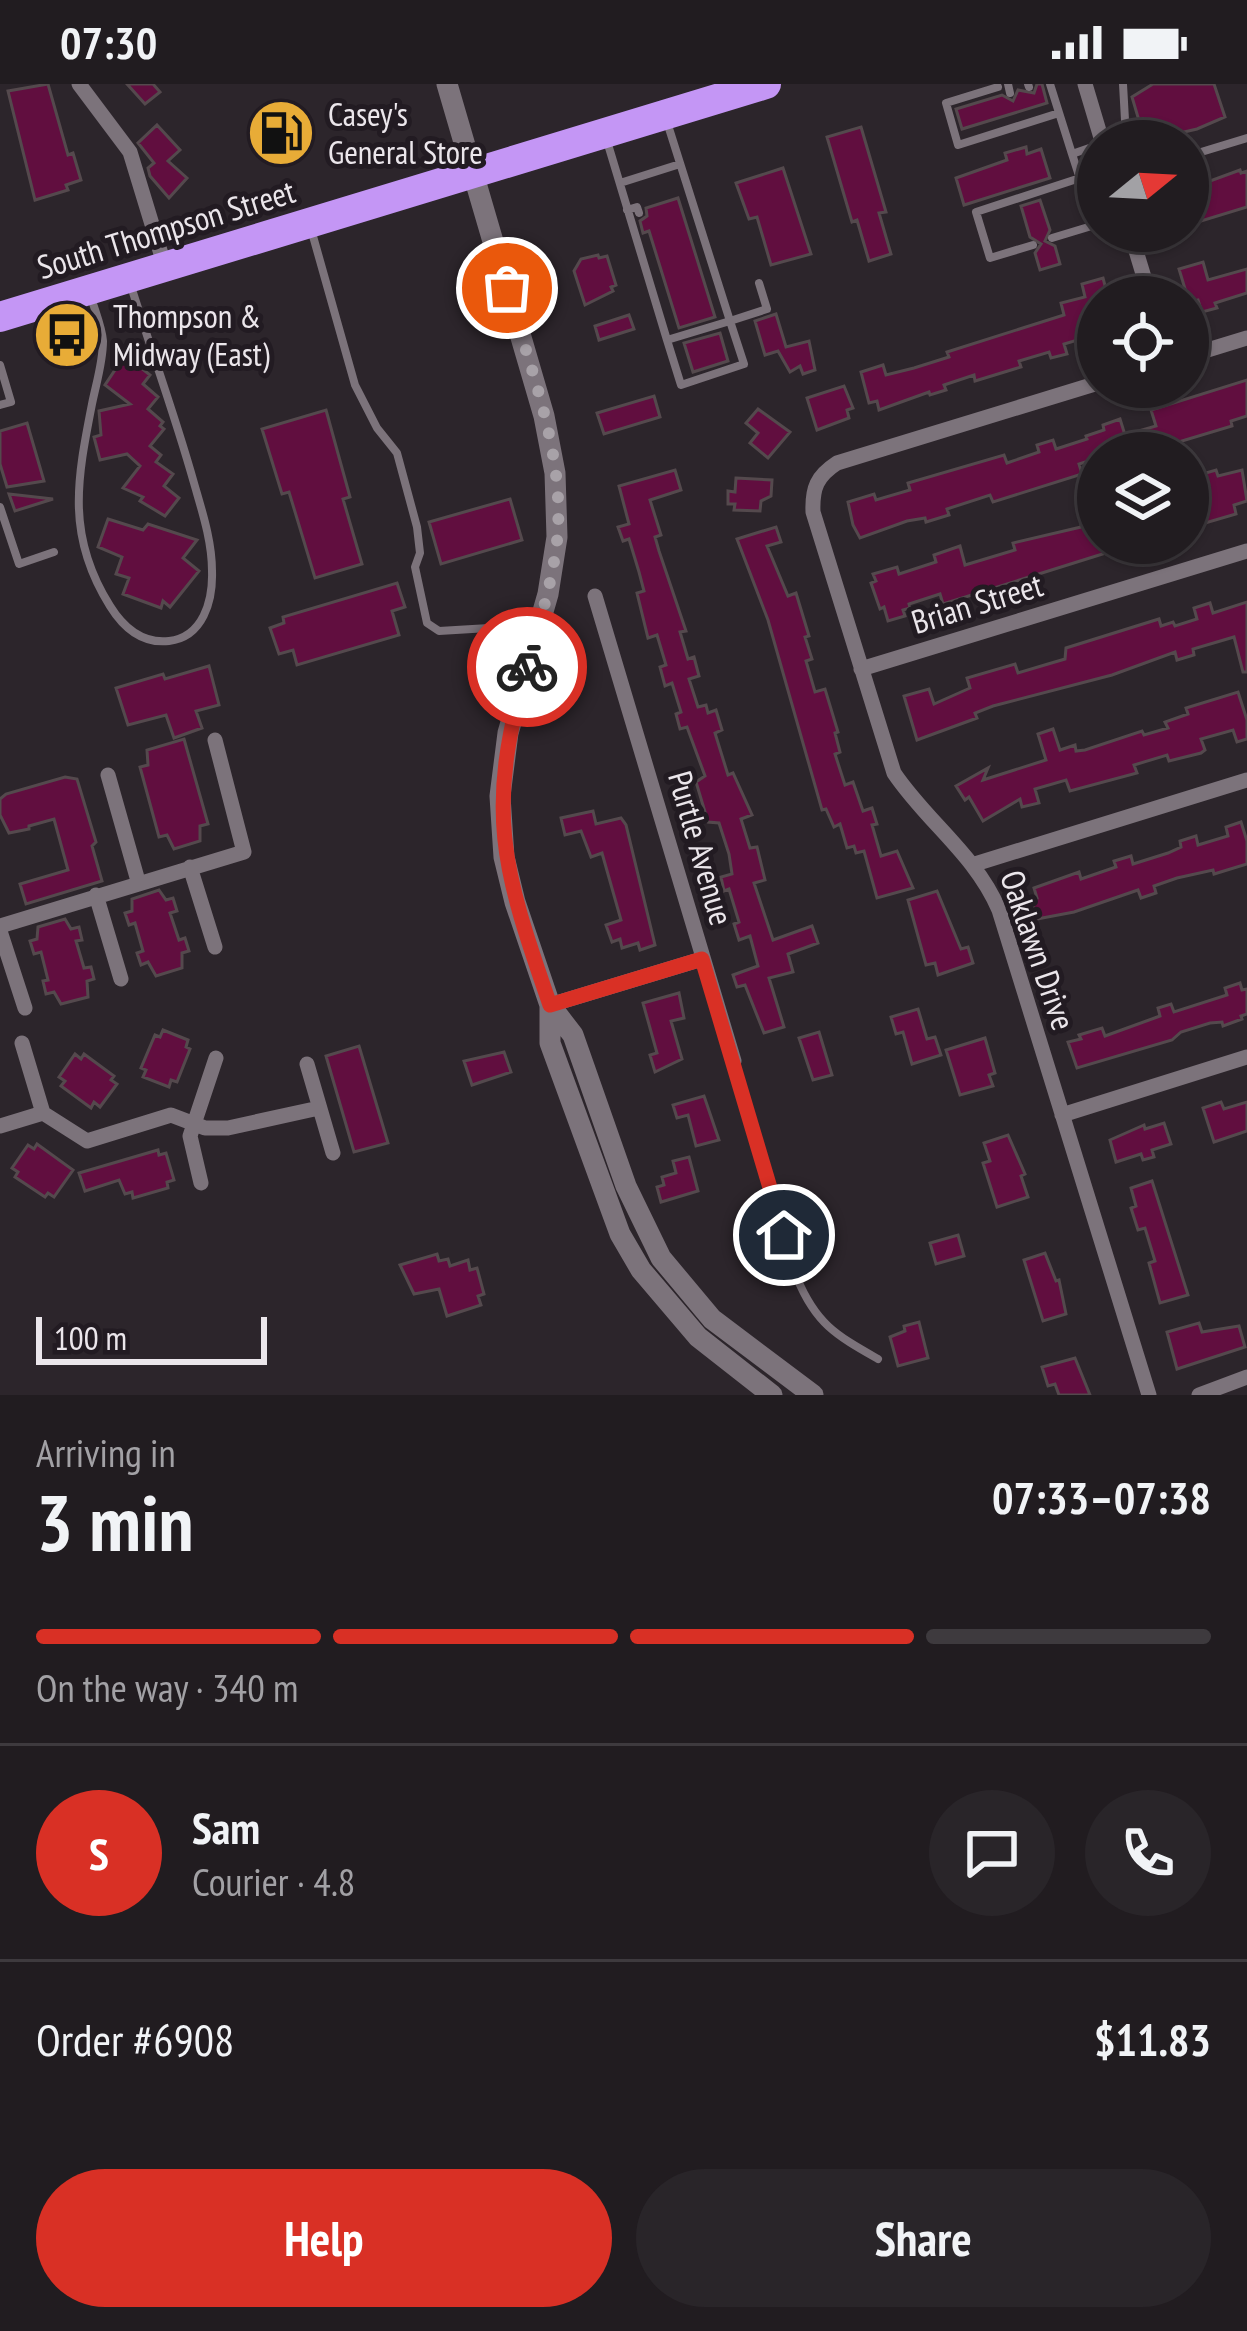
<!DOCTYPE html>
<html lang="en">
<head>
<meta charset="utf-8">
<style>
	:root { --surface:#211c20; --page:#292529; --text:#f1f3f6; --muted:#a2a1a5; --line:#3e3a3e; --accent:#d93025 }
	body { margin:0; font-family:"PT Sans Narrow",sans-serif; background:var(--page); color:var(--text); height:100vh; display:flex; flex-direction:column; font-size:45px; white-space:nowrap }
	* { box-sizing:border-box; margin:0 }
	p { font-size:39px; color:var(--muted) }
	.icon { flex:none; width:66px; height:66px; fill:none; stroke:currentColor; stroke-width:2; stroke-linecap:round; stroke-linejoin:round }
	.map { position:relative; height:1311px; overflow:hidden }
	.drawer { display:flex; flex-direction:column; background:var(--surface); flex:1 }
	.drawer>* { flex:none }
	.needle { width:78px; rotate:72deg }
	.fabs { position:absolute; left:1077px; top:36px; display:grid; gap:24px }
	.fabs a { display:grid; place-items:center; width:132px; height:132px; border-radius:50%; background:var(--surface); box-shadow:0 3px 9px #0004,0 0 0 3px var(--line); font-size:60px }
	.scale { position:absolute; left:36px; bottom:30px; width:231px; box-sizing:border-box; padding-left:12px; border:6px solid #ebe6eb; border-top:0; font-size:33px; line-height:42px; white-space:nowrap; color:#ebe6eb; -webkit-text-stroke:9px #221b22; paint-order:stroke }
	.pin { position:absolute; display:grid; place-items:center; width:102px; height:102px; color:#fff; margin:-51px; border:6px solid #fff; border-radius:50%; box-shadow:0 3px 12px #0007 }
	.courier { position:absolute; display:grid; place-items:center; width:120px; height:120px; margin:-60px; border:9px solid #d93025; border-radius:50%; background:#fff; color:#222; box-shadow:0 3px 15px #0007 }
	.head em { font-style:normal; font-weight:600 }
	.head div { display:flex; flex-direction:column-reverse }
	.head { display:flex; align-items:center; justify-content:space-between; height:204px; padding:0 36px }
	h1 { font-size:78px; font-weight:600; line-height:90px }
	.bar { display:grid; grid-template-columns:repeat(4,1fr); gap:18px 12px; align-content:center; height:144px; padding:0 36px }
	.bar i { height:15px; border-radius:9px; background:var(--line) }
	.bar .on { background:var(--accent) }
	.bar p { grid-column:span 4 }
	.line { display:flex; align-items:center; gap:30px; padding:0 36px; border-top:3px solid var(--line) }
	.line div { flex:1 }
	.round { display:grid; place-items:center; flex:none; width:126px; height:126px; border-radius:63px; background:var(--page) }
	.action { display:flex; gap:24px; margin-top:auto; padding:24px 36px }
	.action a { flex:1; height:138px; border-radius:72px; background:var(--accent); color:#fff; font-size:48px; font-weight:600; line-height:138px; text-align:center }
	.action a+a { background:var(--page); color:var(--text) }
	.status { display:flex; justify-content:space-between; align-items:center; height:84px; padding:0 60px; background:var(--surface); direction:ltr }
	.status svg { height:33px; fill:currentColor }
	.map>svg:first-child { display:block }
	.building { fill:#610e3f; stroke:#54494d; stroke-width:3 }
	.lines { fill:none; stroke-linecap:round; stroke-linejoin:round }
	.lane { stroke:#7c737b; stroke-width:8 }
	.street { stroke:#7c737b; stroke-width:15 }
	.secondary { stroke:#7c737b; stroke-width:21 }
	.highway { stroke:#c496f5; stroke-width:30 }
	.done { stroke:#a8a2a8; stroke-width:12; stroke-dasharray:0 21.6 }
	.route { stroke:#d93025; stroke-width:15 }
	.labels { text-anchor:middle; stroke-width:10; stroke-linejoin:round; paint-order:stroke }
	.poi-label { font-size:33px; fill:#ebe6eb; stroke:#221b22; text-anchor:start }
	.street-label { font-size:33px; fill:#ebe6eb; stroke:#221b22 }
</style>
</head>
<body>
<div class="status"><b>07:30</b><svg viewBox="0 0 49 12"><path d="M0 12V9h3v3zM5 12V6h3v6zM10 12V3h3v9zM15 12V0h3v12zM26 1h20v11H26zM47 4h2v5h-2z"/></svg></div>
<div class="map">
<svg width="1247" height="1311" viewBox="0 0 1247 1311">
	<rect width="100%" height="100%" fill="#2c252b"/>
	<path class="building" d="M 48,0 L 68,71 L 73,69 L 81,96 L 66,101 L 68,106 L 35,116 L 8,7 Z
		M 127,0 L 153,0 L 160,8 L 145,20 Z
		M 1037,0 L 1042,0 L 1047,19 L 962,45 L 956,25 L 1002,11 L 1013,17 L 1018,6 L 1034,9 Z
		M 1153,0 L 1214,0 L 1225,33 L 1197,45 L 1145,57 L 1132,13 Z
		M 157,41 L 180,66 L 168,77 L 187,94 L 169,114 L 150,92 L 148,84 L 154,79 L 138,59 Z
		M 861,43 L 886,128 L 879,129 L 891,170 L 869,177 L 857,136 L 852,138 L 827,53 Z
		M 1026,63 L 1027,70 L 1041,65 L 1050,94 L 964,121 L 956,94 L 1007,76 L 1005,69 Z
		M 783,84 L 811,170 L 771,181 L 757,133 L 749,135 L 736,99 Z
		M 1240,86 L 1241,89 L 1247,87 L 1247,123 L 1188,141 L 1188,105 Z
		M 678,114 L 715,233 L 679,244 L 649,147 L 643,149 L 640,137 L 647,132 L 646,124 Z
		M 1040,116 L 1050,146 L 1045,157 L 1055,162 L 1060,180 L 1040,186 L 1035,169 L 1041,160 L 1030,153 L 1021,122 Z
		M 598,171 L 599,174 L 607,172 L 616,201 L 611,203 L 613,207 L 585,221 L 574,187 L 581,175 Z
		M 1203,178 L 1208,196 L 1247,185 L 1247,209 L 1215,219 L 1217,224 L 1202,228 L 1198,216 L 1189,218 L 1179,185 Z
		M 1103,194 L 1108,213 L 1098,213 L 1098,250 L 1064,260 L 1067,270 L 1051,274 L 1049,268 L 1019,277 L 1021,283 L 975,297 L 974,291 L 944,301 L 946,306 L 930,311 L 929,308 L 879,326 L 877,317 L 869,319 L 861,288 L 883,281 L 886,291 L 914,284 L 949,273 L 947,268 L 1064,231 L 1061,219 L 1085,213 L 1082,200 Z
		M 776,230 L 786,263 L 809,257 L 815,286 L 803,290 L 800,282 L 790,288 L 778,267 L 765,271 L 755,237 Z
		M 629,231 L 634,245 L 599,256 L 595,242 Z
		M 720,249 L 728,277 L 693,288 L 684,259 Z
		M 125,271 L 150,291 L 143,300 L 158,313 L 148,325 L 163,338 L 160,342 L 164,345 L 150,362 L 161,371 L 156,378 L 173,390 L 164,402 L 179,414 L 165,432 L 140,417 L 143,413 L 123,404 L 140,382 L 127,370 L 100,376 L 94,353 L 101,351 L 99,327 L 130,320 L 105,301 Z
		M 1247,296 L 1247,332 L 1231,337 L 1232,342 L 1142,369 L 1098,369 L 1098,374 L 1079,380 L 1082,390 L 993,418 L 990,411 L 947,425 L 949,431 L 926,438 L 925,434 L 907,437 L 860,454 L 853,441 L 848,418 L 874,410 L 876,416 L 910,406 L 908,399 L 1004,371 L 1007,379 L 1039,368 L 1037,361 L 1053,356 L 1056,365 L 1087,355 L 1086,352 L 1104,346 L 1103,341 L 1120,335 L 1125,351 L 1156,342 L 1151,326 Z
		M 844,302 L 853,324 L 847,326 L 849,334 L 817,346 L 807,314 Z
		M 654,312 L 660,333 L 604,350 L 597,329 Z
		M 758,325 L 790,348 L 768,374 L 750,359 L 758,349 L 746,339 Z
		M 326,326 L 350,413 L 343,415 L 362,480 L 315,494 L 289,408 L 282,410 L 262,345 Z
		M 27,339 L 44,397 L 7,403 L 0,380 L 0,347 Z
		M 675,386 L 681,406 L 650,416 L 661,451 L 655,453 L 659,467 L 686,547 L 680,548 L 688,575 L 694,573 L 699,592 L 689,595 L 698,623 L 706,621 L 708,629 L 716,626 L 722,646 L 715,649 L 728,691 L 733,689 L 752,731 L 741,735 L 750,764 L 757,763 L 765,796 L 754,799 L 773,856 L 812,842 L 818,859 L 788,870 L 793,888 L 769,894 L 784,943 L 764,949 L 745,901 L 737,903 L 733,891 L 758,882 L 750,852 L 739,856 L 734,840 L 739,838 L 729,805 L 724,807 L 721,793 L 732,790 L 729,770 L 719,739 L 708,738 L 696,698 L 705,692 L 687,643 L 680,645 L 676,630 L 681,628 L 672,599 L 665,602 L 660,583 L 666,581 L 657,551 L 648,554 L 637,509 L 644,507 L 639,488 L 629,455 L 623,457 L 618,443 L 629,440 L 619,402 Z
		M 1216,386 L 1218,392 L 1242,386 L 1247,417 L 1234,421 L 1236,430 L 1188,444 L 1188,407 L 1196,405 L 1192,393 Z
		M 736,394 L 772,396 L 771,412 L 761,417 L 760,427 L 734,426 L 735,420 L 728,420 L 728,407 L 735,408 Z
		M 9,410 L 53,415 L 15,427 Z
		M 510,415 L 522,456 L 441,480 L 429,438 Z
		M 1095,432 L 1098,459 L 1128,462 L 943,520 L 940,510 L 909,520 L 910,524 L 903,526 L 905,532 L 888,537 L 884,523 L 880,525 L 871,499 L 876,497 L 873,490 L 897,483 L 899,490 L 936,478 L 934,471 L 960,462 L 965,481 L 1015,466 L 1013,459 L 1081,443 L 1081,436 Z
		M 108,435 L 143,446 L 148,440 L 197,456 L 183,474 L 199,487 L 170,523 L 163,517 L 161,524 L 123,510 L 129,494 L 116,490 L 122,473 L 98,463 Z
		M 776,443 L 781,458 L 767,462 L 788,512 L 796,509 L 809,552 L 805,553 L 812,575 L 806,577 L 815,608 L 825,605 L 838,648 L 835,649 L 840,668 L 835,670 L 845,701 L 853,698 L 863,727 L 872,724 L 877,740 L 872,741 L 881,772 L 897,767 L 913,804 L 877,814 L 864,767 L 856,769 L 854,762 L 847,764 L 840,740 L 834,743 L 826,725 L 822,726 L 768,536 L 737,455 Z
		M 397,499 L 405,523 L 392,527 L 399,551 L 297,581 L 293,566 L 279,570 L 270,544 L 284,539 L 283,533 Z
		M 1247,518 L 1247,588 L 1243,588 L 1234,553 L 1193,565 L 1194,571 L 1177,576 L 1175,568 L 1112,591 L 993,622 L 975,629 L 977,634 L 917,656 L 904,612 L 929,605 L 934,620 L 970,604 L 967,594 L 1015,580 L 1018,589 L 1048,580 L 1065,575 L 1066,564 L 1159,535 L 1161,542 L 1173,538 L 1175,542 L 1197,535 L 1194,524 L 1210,519 L 1213,529 Z
		M 209,582 L 219,621 L 196,627 L 202,644 L 174,654 L 166,631 L 128,641 L 116,604 L 163,590 L 165,595 Z
		M 1238,608 L 1247,636 L 1247,655 L 1237,658 L 1233,646 L 1201,655 L 1205,666 L 1201,669 L 1169,677 L 1167,671 L 1134,681 L 1137,689 L 1070,707 L 1066,696 L 1035,705 L 1039,719 L 1022,723 L 1020,715 L 983,737 L 969,713 L 965,716 L 956,702 L 988,684 L 983,696 L 1046,676 L 1038,650 L 1053,645 L 1060,666 L 1075,661 L 1076,667 L 1085,666 L 1142,647 L 1144,651 L 1168,644 L 1165,638 L 1188,630 L 1186,624 Z
		M 184,655 L 208,740 L 200,742 L 200,757 L 174,765 L 167,751 L 159,753 L 140,683 L 148,681 L 147,666 Z
		M 65,693 L 77,695 L 96,758 L 92,762 L 102,797 L 26,820 L 20,800 L 68,786 L 54,735 L 29,742 L 29,745 L 9,749 L 0,731 L 0,715 L 6,710 Z
		M 593,727 L 596,740 L 621,734 L 626,741 L 655,861 L 640,866 L 638,859 L 622,864 L 620,855 L 612,858 L 606,841 L 621,836 L 602,769 L 591,773 L 581,747 L 565,751 L 561,734 Z
		M 1241,738 L 1247,757 L 1247,780 L 1214,790 L 1213,786 L 1177,794 L 1154,802 L 1156,809 L 1141,814 L 1138,806 L 1074,828 L 1037,835 L 1031,815 L 1037,814 L 1034,804 L 1079,788 L 1081,795 L 1116,783 L 1114,777 L 1131,772 L 1133,780 L 1168,769 L 1181,763 L 1180,757 L 1196,752 L 1198,761 L 1228,752 L 1226,743 Z
		M 159,806 L 166,816 L 173,814 L 177,827 L 170,829 L 179,856 L 185,854 L 189,867 L 182,869 L 182,884 L 156,892 L 148,878 L 141,881 L 137,869 L 143,867 L 135,839 L 129,841 L 125,829 L 132,827 L 132,815 Z
		M 937,807 L 961,865 L 968,863 L 973,879 L 938,891 L 935,879 L 926,881 L 908,816 Z
		M 65,835 L 71,845 L 79,843 L 82,856 L 76,857 L 84,884 L 91,883 L 94,895 L 87,897 L 88,913 L 61,920 L 54,908 L 46,910 L 43,897 L 48,896 L 41,868 L 34,870 L 30,857 L 37,855 L 38,843 Z
		M 1240,899 L 1242,906 L 1247,905 L 1247,930 L 1241,932 L 1242,935 L 1223,942 L 1222,938 L 1210,939 L 1181,948 L 1172,956 L 1077,984 L 1068,958 L 1081,955 L 1079,951 L 1102,944 L 1105,952 L 1160,932 L 1158,924 L 1171,920 L 1174,928 L 1227,911 L 1225,904 Z
		M 679,909 L 684,934 L 671,937 L 682,975 L 655,988 L 650,971 L 657,969 L 643,919 Z
		M 918,925 L 927,955 L 935,953 L 941,971 L 912,980 L 903,948 L 896,950 L 891,933 Z
		M 163,946 L 188,956 L 186,963 L 190,965 L 177,998 L 171,996 L 169,1003 L 143,993 L 146,986 L 141,984 L 155,951 L 160,953 Z
		M 819,948 L 832,991 L 813,996 L 799,954 Z
		M 985,954 L 995,989 L 989,991 L 993,1002 L 960,1011 L 946,966 Z
		M 359,962 L 388,1059 L 354,1068 L 326,972 Z
		M 504,968 L 511,988 L 472,1001 L 464,977 Z
		M 75,970 L 81,975 L 84,970 L 114,992 L 111,996 L 117,1000 L 100,1023 L 94,1018 L 91,1024 L 61,1002 L 65,997 L 59,993 Z
		M 704,1012 L 719,1056 L 696,1062 L 688,1031 L 677,1034 L 673,1021 Z
		M 1221,1018 L 1224,1025 L 1247,1018 L 1247,1047 L 1214,1058 L 1203,1024 Z
		M 1164,1039 L 1171,1060 L 1152,1066 L 1154,1073 L 1143,1076 L 1141,1070 L 1116,1078 L 1110,1056 L 1144,1041 L 1145,1045 Z
		M 1008,1051 L 1025,1090 L 1021,1092 L 1028,1113 L 997,1123 L 983,1079 L 990,1077 L 984,1059 Z
		M 37,1060 L 73,1086 L 54,1113 L 48,1109 L 45,1113 L 15,1093 L 18,1088 L 12,1084 L 28,1061 L 34,1065 Z
		M 158,1066 L 159,1071 L 166,1069 L 174,1096 L 167,1098 L 168,1104 L 133,1114 L 132,1108 L 125,1110 L 119,1096 L 85,1107 L 79,1089 Z
		M 689,1073 L 698,1107 L 661,1118 L 657,1103 L 664,1101 L 662,1093 L 676,1089 L 673,1077 Z
		M 1152,1097 L 1188,1211 L 1160,1219 L 1149,1179 L 1155,1177 L 1145,1144 L 1138,1146 L 1131,1124 L 1136,1122 L 1131,1104 Z
		M 958,1151 L 964,1172 L 936,1180 L 930,1159 Z
		M 1045,1169 L 1056,1197 L 1059,1196 L 1066,1230 L 1043,1237 L 1024,1176 Z
		M 437,1170 L 439,1177 L 448,1175 L 450,1182 L 468,1176 L 470,1186 L 477,1184 L 484,1210 L 478,1212 L 481,1221 L 447,1232 L 439,1205 L 414,1210 L 400,1181 Z
		M 919,1238 L 928,1274 L 898,1282 L 890,1253 L 905,1247 L 904,1242 Z
		M 1199,1239 L 1202,1248 L 1239,1242 L 1245,1263 L 1177,1285 L 1167,1248 Z
		M 1075,1274 L 1090,1311 L 1059,1311 L 1055,1300 L 1048,1302 L 1042,1283 Z"/>
	<g class="lines">
		<path class="lane" d="M 1008,0 L 1010,9
			M 1028,0 L 1029,3
			M 1050,0 L 1072,70 L 1098,61
			M 1123,0 L 1125,36 L 1131,57
			M 998,3 L 946,19 L 958,61 L 1059,29
			M 607,57 L 667,256 L 730,237 L 667,38
			M 1072,70 L 1095,141 L 1098,139
			M 1188,72 L 1247,54
			M 620,99 L 680,80
			M 627,126 L 637,123 L 639,129
			M 311,145 L 355,301 L 377,344 L 397,369 L 417,443 L 420,469 L 415,483 L 427,539 L 439,547 L 538,541
			M 1052,154 L 1095,141
			M 1033,161 L 990,174 L 976,128 L 1080,94
			M 91,213 C 95,227 102,243 103,257 C 103,278 96,300 92,320 C 77,396 66,452 110,522 C 123,543 142,560 169,557 C 203,553 213,517 212,487 C 212,457 202,427 194,399 C 175,331 151,266 130,199
			M 667,256 L 681,301 L 744,280 L 730,237 L 767,225 L 759,199
			M 0,281 L 11,318 L 0,321
			M 0,423 L 19,480 L 54,468
			M 734,977 L 797,1194 C 816,1240 836,1251 878,1275"/>
		<path class="street" d="M 79,0 L 130,68 L 165,183
			M 1085,0 L 1102,57
			M 1130,147 L 1150,213
			M 1188,272 L 1247,254
			M 1098,299 L 837,379 C 817,392 812,404 813,428 L 894,689 C 927,738 975,770 999,826 L 1149,1311
			M 595,512 L 734,977
			M 861,585 L 1247,467
			M 108,691 L 138,797
			M 975,780 L 1247,696
			M 190,783 L 215,863
			M 96,811 L 121,895
			M 0,842 L 244,768 L 215,656
			M 0,847 L 25,924
			M 550,921 L 702,875
			M 22,959 L 43,1029
			M 307,980 L 333,1069
			M 1062,1031 L 1247,973
			M 0,1042 L 43,1029 L 87,1057 L 171,1031 L 205,1044 L 228,1044 L 319,1024
			M 201,1099 L 190,1052 L 216,974
			M 1199,1311 L 1247,1293"/>
		<path class="secondary" d="M 447,0 L 544,332 L 555,389 L 557,453 L 548,510 L 508,649 L 500,712 L 504,773 L 515,818 L 550,921 L 550,959 L 620,1150 L 641,1186 L 698,1253 L 772,1311
			M 550,921 L 573,951 L 626,1102 L 661,1174 L 712,1235 L 813,1311"/>
		<path class="highway" d="M 0,233 L 766,0"/>
	</g>
	<g class="lines">
		<path class="done" d="M 507,204 C 530,284 566,372 557,457 C 552,500 539,541 527,583"/>
		<path class="route" d="M 527,583 C 485,727 502,783 550,921 L 702,875 L 784,1151"/>
	</g>
	<defs>
		<symbol id="fuel-disc" viewBox="-11 -11 22 22"><circle r="9.5" fill="#e8ac37" stroke="#221b22"/><path d="M-5.5-6h7V0h2V4h1.3V-2.5L3-4.5l.8-.8L6-3V5H2.5V1h-1V6h-7ZM-4.2-4.7v3.2H.2V-4.7Z" fill="#111"/></symbol>
		<symbol id="bus-disc" viewBox="-11 -11 22 22"><circle r="9.5" fill="#e8ac37" stroke="#221b22"/><path d="M-5-6H5V4H4V6H2V4H-2V6H-4V4H-5ZM-3.5-4V0h7V-4ZM-3.5 1.2v1.5H-2V1.2ZM2 1.2v1.5H3.5V1.2Z" fill="#111"/></symbol>
	</defs>
	<g fill-rule="evenodd">
		<use href="#fuel-disc" x="243" y="11" width="76" height="76"/>
		<use href="#bus-disc" x="29" y="213" width="76" height="76"/>
	</g>
	<g class="labels">
		<g class="poi-label">
			<text x="328" y="42">Casey's<tspan x="328" dy="38">General Store</tspan></text>
			<text x="113" y="244">Thompson &amp;<tspan x="113" dy="38">Midway (East)</tspan></text>
		</g>
		<g class="street-label">
			<text transform="translate(166 145) rotate(-17)" y="12">South Thompson Street</text>
			<text transform="translate(977 519) rotate(-17)" y="12">Brian Street</text>
			<text transform="translate(701 764) rotate(74)" y="12">Purtle Avenue</text>
			<text transform="translate(1038 866) rotate(71)" y="12">Oaklawn Drive</text>
		</g>
	</g>
</svg>
<div class="fabs">
<a><svg class="needle" viewBox="-14 -14 28 28"><path d="M0-13l5 13h-10z" fill="#e53935"/><path d="M0 13l5-13h-10z" fill="#a2a1a5"/></svg></a>
<a><svg class="icon" aria-label="locate" viewBox="0 0 24 24"><circle cx="12" cy="12" r="6"/><path d="M12 2v4M12 18v4M2 12h4M18 12h4"/></svg></a>
<a><svg class="icon" aria-label="layers" viewBox="0 0 24 24"><path d="M12 4l9 5-9 5-9-5zM3 14l9 5 9-5"/></svg></a>
</div>
<div class="scale">100 m</div>
<div class="pin" style="left:507px;top:204px;background:#ea580c"><svg class="icon" aria-label="bag" viewBox="0 0 24 24"><path d="M5 8h14l-1 12H6zM9 8a3 3 0 0 1 6 0"/></svg></div>
<div class="pin" style="left:784px;top:1151px;background:#1f2937"><svg class="icon" aria-label="home" viewBox="0 0 24 24"><path d="M3 11l9-7 9 7M6 9v11h12V9"/></svg></div>
<div class="courier" style="left:527px;top:583px"><svg class="icon" aria-label="bike" viewBox="0 0 24 24"><circle cx="6" cy="16" r="4"/><circle cx="18" cy="16" r="4"/><path d="M6 16l4-8h5l3 8M10 8l3 8H6M13 5h3"/></svg></div>
</div>
<section class="drawer">
<div class="head"><div><h1>3 min</h1><p>Arriving in</p></div><em>07:33–07:38</em></div>
<div class="bar"><i class="on"></i><i class="on"></i><i class="on"></i><i></i><p>On the way · 340 m</p></div>
<div class="line" style="height:216px"><b class="round" style="background:var(--accent);color:#fff">S</b><div><b>Sam</b><p>Courier · 4.8</p></div><a class="round"><svg class="icon" aria-label="chat" viewBox="0 0 24 24"><path d="M4 5h16v11H9l-5 4z"/></svg></a><a class="round"><svg class="icon" aria-label="phone" viewBox="0 0 24 24"><path d="M5 4h4l2 5-3 2q2 4 5 5l2-3 5 2v4C11 20 4 13 5 4z"/></svg></a></div>
<div class="line" style="height:156px"><div>Order #6908</div><b>$11.83</b></div>
<div class="action"><a>Help</a><a>Share</a></div>
</section>
</body>
</html>
